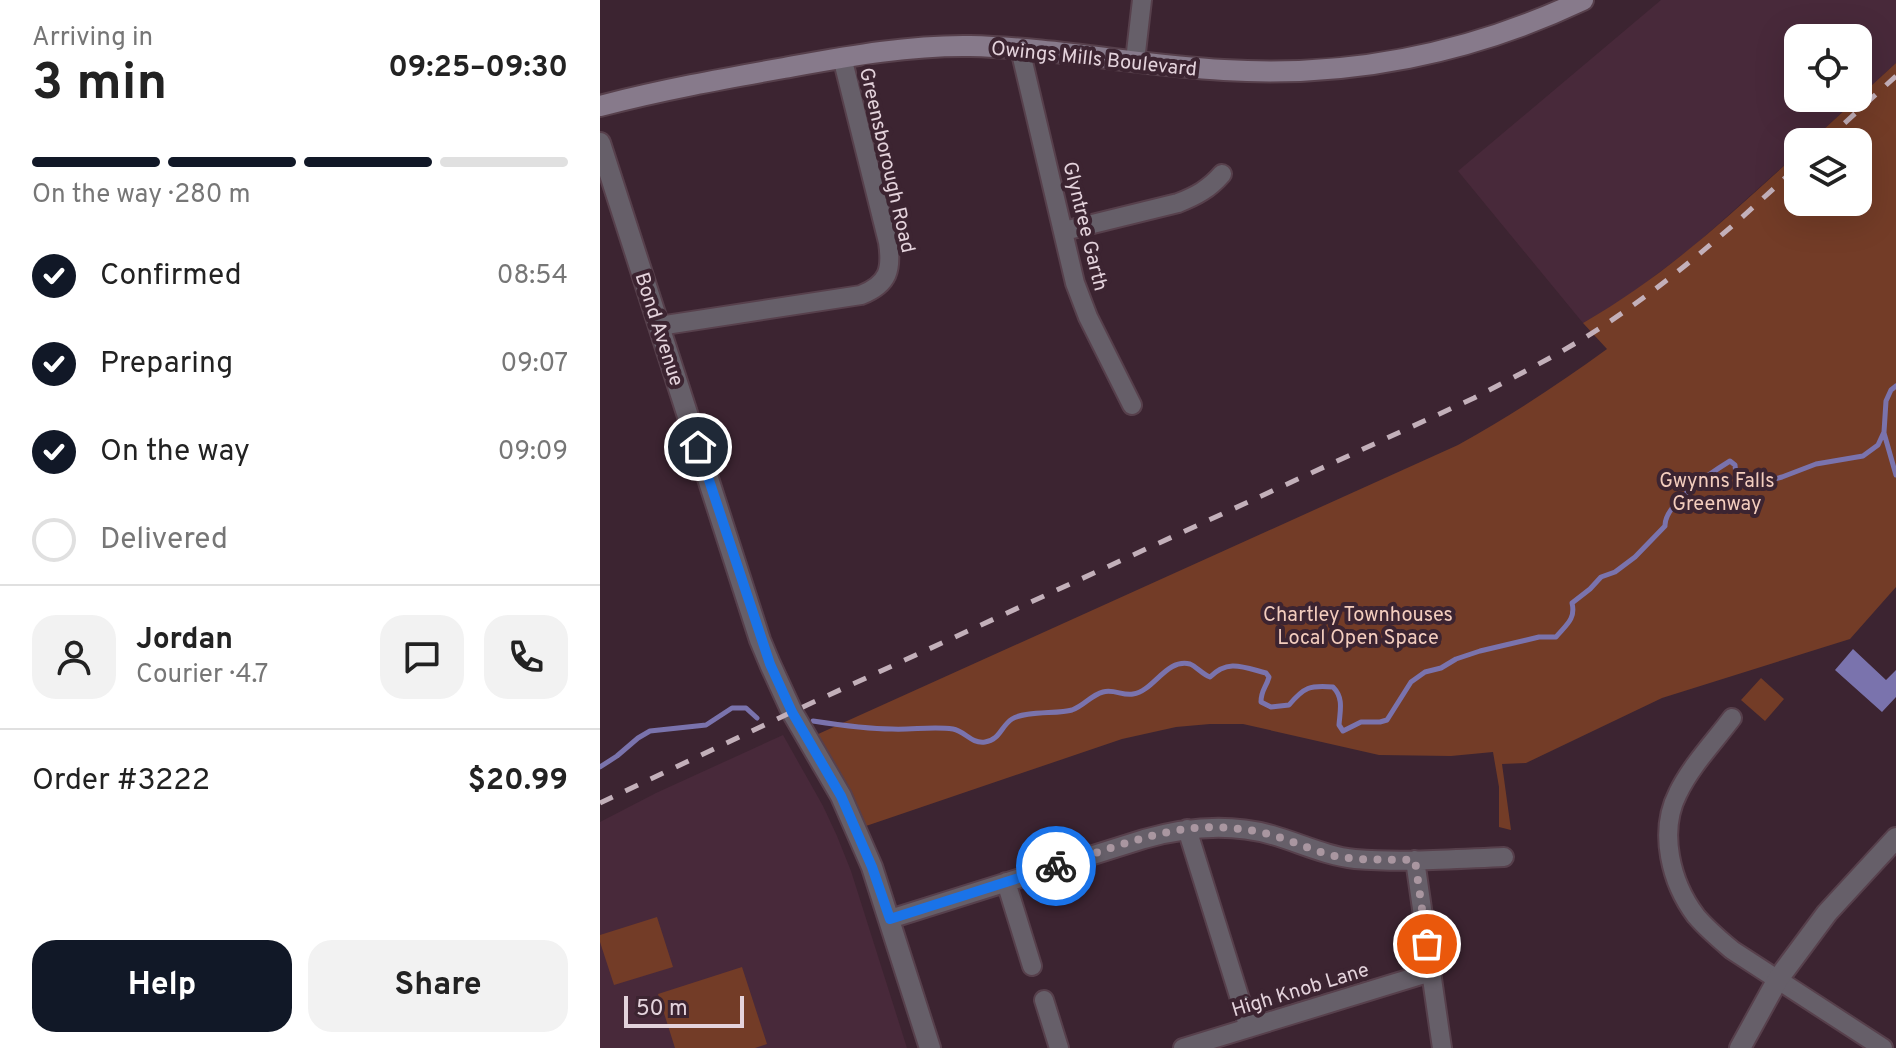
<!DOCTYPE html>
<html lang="en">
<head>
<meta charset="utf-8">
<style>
	:root { --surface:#fff; --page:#f2f2f2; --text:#222; --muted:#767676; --line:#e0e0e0; --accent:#111827 }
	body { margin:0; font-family:Overpass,sans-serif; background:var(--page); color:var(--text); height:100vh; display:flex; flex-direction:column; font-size:30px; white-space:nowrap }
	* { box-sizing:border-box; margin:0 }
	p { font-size:26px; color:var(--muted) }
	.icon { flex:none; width:44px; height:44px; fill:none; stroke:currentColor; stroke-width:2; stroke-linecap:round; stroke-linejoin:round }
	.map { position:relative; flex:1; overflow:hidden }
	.sheet { display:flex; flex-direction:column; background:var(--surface); width:600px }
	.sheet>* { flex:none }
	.controls { position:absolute; left:1184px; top:24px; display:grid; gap:16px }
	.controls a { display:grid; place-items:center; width:88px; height:88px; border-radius:16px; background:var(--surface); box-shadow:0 8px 32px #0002; font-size:40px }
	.scale { position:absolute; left:24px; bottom:20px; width:120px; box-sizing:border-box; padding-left:8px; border:4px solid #e4d3dc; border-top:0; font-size:22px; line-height:28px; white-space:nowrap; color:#e4d3dc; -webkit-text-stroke:6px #3c2431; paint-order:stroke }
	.pin { position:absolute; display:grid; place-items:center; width:68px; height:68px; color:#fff; margin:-34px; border:4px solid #fff; border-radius:50%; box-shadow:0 2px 8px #0007 }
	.courier { position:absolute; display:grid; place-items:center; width:80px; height:80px; margin:-40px; border:6px solid #1a73e8; border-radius:50%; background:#fff; color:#222; box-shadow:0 2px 10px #0007 }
	.overview em { font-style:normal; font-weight:700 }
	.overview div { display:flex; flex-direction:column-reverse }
	.overview { display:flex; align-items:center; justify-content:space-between; height:136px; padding:0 32px }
	h1 { font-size:52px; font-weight:700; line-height:60px }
	.bar { display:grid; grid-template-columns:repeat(4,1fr); gap:12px 8px; align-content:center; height:96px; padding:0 32px }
	.bar i { height:10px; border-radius:6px; background:var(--line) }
	.bar .current { background:var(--accent) }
	.bar p { grid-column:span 4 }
	.line { display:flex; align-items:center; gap:20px; padding:0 32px; border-top:2px solid var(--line) }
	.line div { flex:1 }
	.round { display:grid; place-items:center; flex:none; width:84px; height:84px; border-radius:24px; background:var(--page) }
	ol { padding:0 32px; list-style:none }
	li { display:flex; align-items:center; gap:24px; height:88px }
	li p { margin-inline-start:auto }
	li .icon { padding:8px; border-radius:50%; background:var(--accent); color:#fff; stroke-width:4 }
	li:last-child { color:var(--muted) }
	li i { width:44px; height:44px; border:4px solid var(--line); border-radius:50% }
	.cta { display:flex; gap:16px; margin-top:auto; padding:16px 32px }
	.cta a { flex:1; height:92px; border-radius:24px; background:var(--accent); color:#fff; font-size:32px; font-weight:700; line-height:92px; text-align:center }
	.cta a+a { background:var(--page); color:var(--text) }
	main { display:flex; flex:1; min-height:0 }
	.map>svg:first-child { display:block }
	.built { fill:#48293a }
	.green { fill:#733c27 }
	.water { fill:#7a73ad }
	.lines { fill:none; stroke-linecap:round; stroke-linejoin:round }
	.stream { stroke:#7a73ad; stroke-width:5 }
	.minor-casing { stroke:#57404c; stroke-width:22 }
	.tertiary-casing { stroke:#57404c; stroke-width:24 }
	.secondary-casing { stroke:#57404c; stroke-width:24 }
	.minor { stroke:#665f69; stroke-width:18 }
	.tertiary { stroke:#665f69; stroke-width:20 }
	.secondary { stroke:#877a8b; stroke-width:20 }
	.rail { stroke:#c3b0ba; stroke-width:5; stroke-dasharray:14 14; stroke-linecap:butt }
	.done { stroke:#a996a0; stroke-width:8; stroke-dasharray:0 14.4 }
	.route { stroke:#1a73e8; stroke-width:10 }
	.labels { text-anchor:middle; stroke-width:8; stroke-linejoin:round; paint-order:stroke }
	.street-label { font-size:20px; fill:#e4d3dc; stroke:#3c2431 }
	.park-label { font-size:20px; fill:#f3cdbe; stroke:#3c2431 }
</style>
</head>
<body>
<main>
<section class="sheet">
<div class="overview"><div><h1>3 min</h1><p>Arriving in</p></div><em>09:25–09:30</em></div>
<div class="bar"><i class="current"></i><i class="current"></i><i class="current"></i><i></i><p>On the way · 280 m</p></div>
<ol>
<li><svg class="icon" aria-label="check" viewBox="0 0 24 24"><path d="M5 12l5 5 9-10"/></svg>Confirmed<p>08:54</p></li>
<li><svg class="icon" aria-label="check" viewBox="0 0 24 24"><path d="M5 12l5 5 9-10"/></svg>Preparing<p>09:07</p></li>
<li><svg class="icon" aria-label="check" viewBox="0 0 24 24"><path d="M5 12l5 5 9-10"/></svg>On the way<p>09:09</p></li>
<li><i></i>Delivered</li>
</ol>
<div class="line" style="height:144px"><a class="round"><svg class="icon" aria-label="person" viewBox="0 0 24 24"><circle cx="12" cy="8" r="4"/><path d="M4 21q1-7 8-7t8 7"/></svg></a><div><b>Jordan</b><p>Courier · 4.7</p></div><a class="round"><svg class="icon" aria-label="chat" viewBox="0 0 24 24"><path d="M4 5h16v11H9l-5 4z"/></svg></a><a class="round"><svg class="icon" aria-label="phone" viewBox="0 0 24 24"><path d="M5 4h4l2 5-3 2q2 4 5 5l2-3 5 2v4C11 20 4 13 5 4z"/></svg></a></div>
<div class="line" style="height:104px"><div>Order #3222</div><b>$20.99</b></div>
<div class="cta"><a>Help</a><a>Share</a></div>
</section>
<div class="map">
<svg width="1296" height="1048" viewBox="0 0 1296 1048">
	<rect width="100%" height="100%" fill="#3c2431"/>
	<path class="built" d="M 1061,0 L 1296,0 L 1296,63 L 1258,98 L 1258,38 L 1198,38 L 1198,98 L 1258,98 L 1210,142 L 1198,142 L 1198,153 L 1094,246 L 1023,300 L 983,323 L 858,171 Z
		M 183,735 L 223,806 L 237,836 L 251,871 L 307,1048 L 0,1048 L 0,822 L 56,793 Z"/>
	<path class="green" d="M 1296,63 L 1296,587 L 1250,639 L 1062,698 L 926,763 L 902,764 L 911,830 L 899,827 L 899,787 L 893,752 L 851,756 L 779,755 L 643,724 L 610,724 L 576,727 L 522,739 L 266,826 L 216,735 L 858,445 C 910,416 959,384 1007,349 L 983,323 C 1065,276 1128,217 1198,153 L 1198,202 L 1258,202 L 1258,142 L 1210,142 Z
		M 1161,678 L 1184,699 L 1165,721 L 1141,700 Z
		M 57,917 L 73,967 L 14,985 L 0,942 L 0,935 Z
		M 142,967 L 167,1044 L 155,1048 L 75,1048 L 58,994 Z"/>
	<path class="water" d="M 1253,649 L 1286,680 L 1296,670 L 1296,697 L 1282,712 L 1235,670 Z"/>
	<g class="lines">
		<path class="stream" d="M 1284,433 L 1296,475
			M 213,721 C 239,725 265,729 292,729 C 312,730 333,726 353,729 C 365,731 371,744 385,742 C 400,740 401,726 412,719 C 424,711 458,714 472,710 C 484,706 491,695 503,692 C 514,689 523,696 533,694 C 554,691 566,658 590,664 C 597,667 602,674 610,677 C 628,659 643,667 666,673 L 669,677 C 666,688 661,690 661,702 L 671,707 L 689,705 C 704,687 710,685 733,687 C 744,698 740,711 739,725 L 743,731 L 761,722 L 780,722 L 787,720 L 811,682 L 825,672 L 841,668 L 856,659 L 880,651 L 939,637 L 956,637 C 966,625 976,619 972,603 L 990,589 L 1001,577 L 1015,572 L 1035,557 L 1065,526 C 1064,504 1112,472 1130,461 L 1135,465 L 1136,475 L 1141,483 L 1149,486 L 1182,477 L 1216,464 L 1263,456 L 1278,445 L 1284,432 L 1286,401 L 1291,390 L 1296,386
			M 0,767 L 17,756 L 38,738 L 50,731 L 106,725 L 132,708 L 146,708 L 157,718"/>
		<defs>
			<path id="minor" d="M 420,49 L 475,283 L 488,317 L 532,405
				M 535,61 L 542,0
				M 464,231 L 578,203 C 596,196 609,189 622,174
				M 59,326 L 261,295 C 289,284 292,269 288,242 L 242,57
				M 1132,718 C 1114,742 1091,766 1078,793 C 1058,832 1071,883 1096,916 C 1107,929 1119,939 1132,950 L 1283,1048
				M 587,829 L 649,1028
				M 815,860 L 842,1048
				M 406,882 L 432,966
				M 290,919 L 544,839 C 586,827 630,823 672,835 C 700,843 726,856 755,859 C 804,863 855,859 904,857
				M 444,1000 L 459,1048
				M 583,1048 L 831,972"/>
			<path id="tertiary" d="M 0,143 L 160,640 L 170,664 L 192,712 L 241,796 L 272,867 L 330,1048
				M 1140,1048 L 1178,979 L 1227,913 L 1296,838"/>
			<path id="secondary" d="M 0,106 C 61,90 122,79 184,68 C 245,57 308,45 370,46 C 455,48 539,65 624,70 C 749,78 871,53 983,0"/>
		</defs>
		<use href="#minor" class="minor-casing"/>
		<use href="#tertiary" class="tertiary-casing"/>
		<use href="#secondary" class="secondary-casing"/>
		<use href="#minor" class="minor"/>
		<use href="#tertiary" class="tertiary"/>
		<use href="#secondary" class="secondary"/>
		<path class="rail" d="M 1224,142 L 1296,76
			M 0,803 L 192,712 L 874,398 C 918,375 962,353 1003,326 C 1073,280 1137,223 1198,166"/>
	</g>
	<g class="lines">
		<path class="done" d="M 456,866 C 497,853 543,835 586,829 C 606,826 627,827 647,830 C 678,833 705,849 735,856 C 761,861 788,859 815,860 L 827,944"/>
		<path class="route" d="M 98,447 L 170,664 L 192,712 L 241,796 L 272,867 L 290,919 L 456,866"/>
	</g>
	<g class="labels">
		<g class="street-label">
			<text transform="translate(494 58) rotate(6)" y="7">Owings Mills Boulevard</text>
			<text transform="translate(288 160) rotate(77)" y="7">Greensborough Road</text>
			<text transform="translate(486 226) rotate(76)" y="7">Glyntree Garth</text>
			<text transform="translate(60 329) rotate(72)" y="7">Bond Avenue</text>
			<text transform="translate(700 989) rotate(-17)" y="7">High Knob Lane</text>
		</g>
		<g class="park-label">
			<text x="1117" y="487">Gwynns Falls<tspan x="1117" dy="23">Greenway</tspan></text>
			<text x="758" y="621">Chartley Townhouses<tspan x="758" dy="23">Local Open Space</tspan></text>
		</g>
	</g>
</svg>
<div class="controls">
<a><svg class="icon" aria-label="locate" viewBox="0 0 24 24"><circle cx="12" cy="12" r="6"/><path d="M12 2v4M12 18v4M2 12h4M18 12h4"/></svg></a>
<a><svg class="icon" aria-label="layers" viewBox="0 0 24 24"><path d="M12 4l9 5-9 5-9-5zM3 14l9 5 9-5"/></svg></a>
</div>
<div class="scale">50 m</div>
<div class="pin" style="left:827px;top:944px;background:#ea580c"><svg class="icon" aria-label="bag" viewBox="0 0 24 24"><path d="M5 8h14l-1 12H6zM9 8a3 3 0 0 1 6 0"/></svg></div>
<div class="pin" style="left:98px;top:447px;background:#1f2937"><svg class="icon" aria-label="home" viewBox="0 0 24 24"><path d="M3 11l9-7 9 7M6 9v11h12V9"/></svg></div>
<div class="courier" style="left:456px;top:866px"><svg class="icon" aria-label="bike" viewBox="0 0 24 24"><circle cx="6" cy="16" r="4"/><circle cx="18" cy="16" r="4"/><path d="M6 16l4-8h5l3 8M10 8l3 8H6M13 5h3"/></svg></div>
</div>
</main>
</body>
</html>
